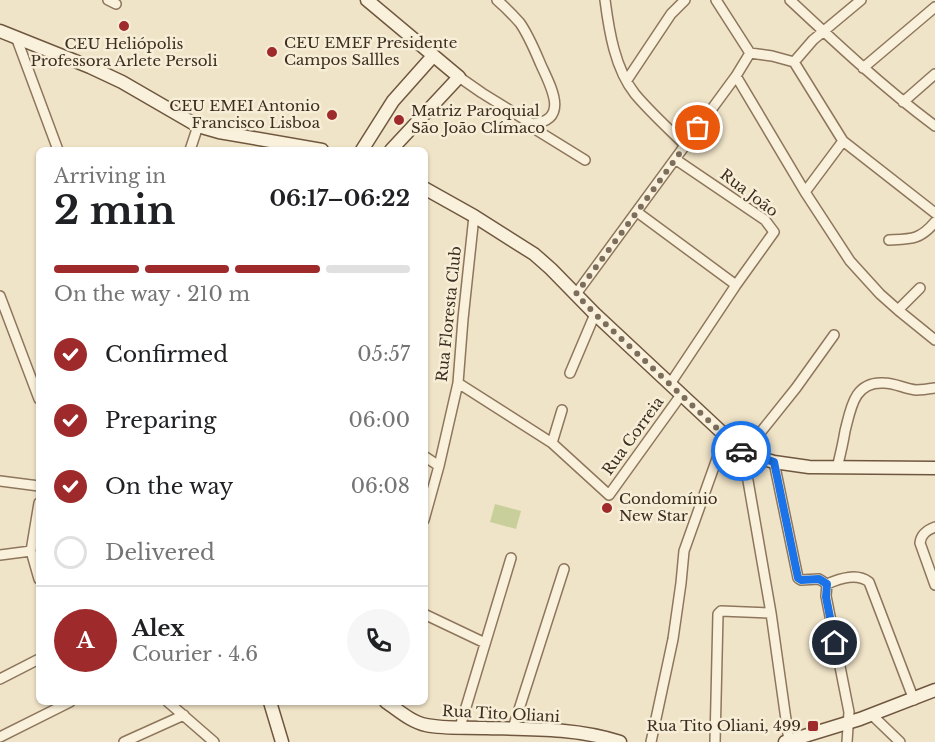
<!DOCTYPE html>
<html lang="en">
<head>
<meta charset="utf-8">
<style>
	:root { --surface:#fff; --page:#f6f6f6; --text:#202124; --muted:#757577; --line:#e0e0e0; --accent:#9e2a2b }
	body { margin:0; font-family:"Libre Baskerville",serif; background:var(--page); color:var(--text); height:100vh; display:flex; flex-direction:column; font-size:22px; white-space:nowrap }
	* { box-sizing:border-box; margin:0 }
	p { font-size:20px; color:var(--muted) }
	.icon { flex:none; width:33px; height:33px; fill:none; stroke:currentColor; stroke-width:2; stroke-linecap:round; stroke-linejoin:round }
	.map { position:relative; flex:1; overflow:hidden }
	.sheet { position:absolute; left:36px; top:147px; width:392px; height:558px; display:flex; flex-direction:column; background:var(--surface); border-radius:9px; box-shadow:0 2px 4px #0004 }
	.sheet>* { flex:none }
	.pin { position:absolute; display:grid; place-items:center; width:51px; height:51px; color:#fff; margin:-26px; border:3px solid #fff; border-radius:50%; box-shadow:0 2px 6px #0007 }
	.courier { position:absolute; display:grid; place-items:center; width:60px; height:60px; margin:-30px; border:4px solid #1a73e8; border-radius:50%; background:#fff; color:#222; box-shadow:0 2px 8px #0007 }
	.headline em { font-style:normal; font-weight:700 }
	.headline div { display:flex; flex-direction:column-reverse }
	.headline { display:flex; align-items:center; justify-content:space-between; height:102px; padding:0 18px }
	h1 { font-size:39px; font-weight:700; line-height:45px }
	.bar { display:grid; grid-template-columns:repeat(4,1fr); gap:9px 6px; align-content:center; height:72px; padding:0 18px }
	.bar i { height:8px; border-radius:4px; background:var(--line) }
	.bar .active { background:var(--accent) }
	.bar p { grid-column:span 4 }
	.line { display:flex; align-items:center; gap:15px; padding:0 18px; border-top:2px solid var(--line) }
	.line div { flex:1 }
	.round { display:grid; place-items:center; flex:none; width:63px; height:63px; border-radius:32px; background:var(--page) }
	ol { padding:0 18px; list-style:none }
	li { display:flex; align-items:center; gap:18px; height:66px }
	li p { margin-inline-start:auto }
	li .icon { padding:6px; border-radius:50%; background:var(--accent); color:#fff; stroke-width:4 }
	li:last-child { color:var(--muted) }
	li i { width:33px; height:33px; border:3px solid var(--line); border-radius:50% }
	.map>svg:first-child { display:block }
	.green { fill:#c9cf9b }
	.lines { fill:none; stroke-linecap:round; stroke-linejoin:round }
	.street-casing { stroke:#8d765c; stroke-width:12 }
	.secondary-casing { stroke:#6f573f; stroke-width:15 }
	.street { stroke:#faf1dc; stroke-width:9 }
	.secondary { stroke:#faf1dc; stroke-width:12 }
	.done { stroke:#7c6e5b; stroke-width:6; stroke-dasharray:0 10.8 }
	.route { stroke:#1a73e8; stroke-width:8 }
	.poi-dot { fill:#9e2a2b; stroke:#f7eed8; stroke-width:2 }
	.labels { text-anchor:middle; stroke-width:5; stroke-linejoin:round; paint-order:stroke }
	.poi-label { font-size:15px; fill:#3d2e20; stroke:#f7eed8; text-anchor:start }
	.street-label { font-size:15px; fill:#3d2e20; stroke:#f7eed8 }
</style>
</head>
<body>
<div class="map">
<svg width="935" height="742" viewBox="0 0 935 742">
	<rect width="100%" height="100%" fill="#f0e4c8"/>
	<path class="green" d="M 495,504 L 521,511 L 516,529 L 490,522 Z"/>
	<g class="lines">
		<defs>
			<path id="street" d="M 108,0 L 116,4
				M 497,0 C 505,7 513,15 520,23 C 529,36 535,51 541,65 C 551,87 570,120 532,124
				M 605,0 C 609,31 615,69 635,94 C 650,112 668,128 685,145
				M 716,0 L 750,53
				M 790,0 C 837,44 884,88 935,126
				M 16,37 L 58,150
				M 750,53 L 772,56 L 794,62
				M 794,62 L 843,141 L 935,213
				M 794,62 L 813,40 L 861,0
				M 863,68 L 935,7
				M 736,76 L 805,192 L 850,261 L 880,294 L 898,310 L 935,340
				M 459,77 L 482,93 L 532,124 L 538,131 L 585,160
				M 627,80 L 671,14 L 685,0
				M 903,102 L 935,74
				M 190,150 L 198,126
				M 805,192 L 843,141
				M 637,212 L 736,285
				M 889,240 C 911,239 920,240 935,222
				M 576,294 L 736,76 L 750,53
				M 0,296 L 39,399
				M 898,310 L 920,288
				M 570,373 L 595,314
				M 458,383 L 552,443 L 609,495 L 681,395
				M 670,384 L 736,285 L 774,232 L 765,220 L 675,159
				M 552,443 L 562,410
				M 741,452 L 747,475 L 771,613 L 789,741
				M 744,453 L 796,388 L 834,335
				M 424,456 L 439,466
				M 774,462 L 798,578 L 801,580 L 819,579 L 827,584
				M 837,468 C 840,456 843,444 845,431 C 851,408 854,381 884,383 C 895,383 905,389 916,390 C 922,390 929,389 935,388
				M 0,481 L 39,486
				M 39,503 L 31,551 L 39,579
				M 424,520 L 439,466 L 458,383 L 463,319 L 474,216
				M 935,527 C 927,530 921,534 920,543 L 935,585
				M 0,555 L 31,551
				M 424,614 L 485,643
				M 0,679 L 39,659
				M 168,702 L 214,742
				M 872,715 L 900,742
				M 460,727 L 511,558
				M 513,728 L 564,569
				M 0,737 L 70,702
				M 124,742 L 184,715
				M 651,742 L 673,639 L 681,583 L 684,551 L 725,436
				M 715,742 L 718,614 L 721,611 L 771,613
				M 847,742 L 849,712 L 826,596 L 827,584 C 841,578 857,573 869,582 L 914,700"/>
			<path id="secondary" d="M 367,0 L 459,77 L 391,150
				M 0,31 L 90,67 L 122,82 L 198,126 L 219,132 L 322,150
				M 362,150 L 393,101 L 433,56
				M 424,188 L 474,216 L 534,254 L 551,269 L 595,314 L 744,453 L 774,462 L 809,467 L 935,468
				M 270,702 L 282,742
				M 386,702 C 398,710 411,722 426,725 C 445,729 467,727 486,728 C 531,729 577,728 620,742
				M 785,742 L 860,719 L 935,690"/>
		</defs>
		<use href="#street" class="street-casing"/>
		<use href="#secondary" class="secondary-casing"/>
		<use href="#street" class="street"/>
		<use href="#secondary" class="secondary"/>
	</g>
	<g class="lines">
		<path class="done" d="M 698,128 L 637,212 L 576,294 L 595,314 L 741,451"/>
		<path class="route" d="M 741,451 L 774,462 L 798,578 L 801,580 L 819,579 L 827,584 L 826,597 L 835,643"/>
	</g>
	<g class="poi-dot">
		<circle cx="124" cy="26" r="6"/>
		<circle cx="272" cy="52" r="6"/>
		<circle cx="332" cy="115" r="6"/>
		<circle cx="399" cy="120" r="6"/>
		<circle cx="607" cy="508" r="6"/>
		<rect x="807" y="720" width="12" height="12" rx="3"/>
	</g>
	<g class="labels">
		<g class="poi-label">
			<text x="284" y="48">CEU EMEF Presidente<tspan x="284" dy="17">Campos Sallles</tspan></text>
			<text x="124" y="49" text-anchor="middle">CEU Heliópolis<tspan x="124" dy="17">Professora Arlete Persoli</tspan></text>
			<text x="320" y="111" text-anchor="end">CEU EMEI Antonio<tspan x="320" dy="17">Francisco Lisboa</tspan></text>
			<text x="411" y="116">Matriz Paroquial<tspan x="411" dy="17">São João Clímaco</tspan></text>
			<text x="619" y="504">Condomínio<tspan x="619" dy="17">New Star</tspan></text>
			<text x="801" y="731" text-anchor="end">Rua Tito Oliani, 499</text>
		</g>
		<g class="street-label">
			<text transform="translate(749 193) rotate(37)" y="5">Rua João</text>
			<text transform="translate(449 314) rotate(-84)" y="5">Rua Floresta Club</text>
			<text transform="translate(633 436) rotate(-54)" y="5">Rua Correia</text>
			<text transform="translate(501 714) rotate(3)" y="5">Rua Tito Oliani</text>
		</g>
	</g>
</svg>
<div class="pin" style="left:698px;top:128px;background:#ea580c"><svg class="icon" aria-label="bag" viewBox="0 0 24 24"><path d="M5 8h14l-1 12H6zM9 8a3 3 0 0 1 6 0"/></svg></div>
<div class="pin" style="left:835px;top:643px;background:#1f2937"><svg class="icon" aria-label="home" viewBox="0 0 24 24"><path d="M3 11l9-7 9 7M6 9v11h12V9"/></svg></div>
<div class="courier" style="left:741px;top:451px"><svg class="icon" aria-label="car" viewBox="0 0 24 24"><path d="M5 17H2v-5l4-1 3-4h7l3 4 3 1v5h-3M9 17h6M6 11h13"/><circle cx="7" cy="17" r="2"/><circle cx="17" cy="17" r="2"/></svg></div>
<section class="sheet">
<div class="headline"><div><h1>2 min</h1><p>Arriving in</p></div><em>06:17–06:22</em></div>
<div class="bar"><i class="active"></i><i class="active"></i><i class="active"></i><i></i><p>On the way · 210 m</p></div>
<ol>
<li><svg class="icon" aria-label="check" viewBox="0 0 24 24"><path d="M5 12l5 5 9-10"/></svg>Confirmed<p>05:57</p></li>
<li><svg class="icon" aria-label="check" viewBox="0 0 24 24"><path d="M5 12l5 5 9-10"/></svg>Preparing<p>06:00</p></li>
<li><svg class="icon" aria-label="check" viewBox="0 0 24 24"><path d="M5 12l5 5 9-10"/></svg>On the way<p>06:08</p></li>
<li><i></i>Delivered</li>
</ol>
<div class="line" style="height:108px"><b class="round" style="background:var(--accent);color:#fff">A</b><div><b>Alex</b><p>Courier · 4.6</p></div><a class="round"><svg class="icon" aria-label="phone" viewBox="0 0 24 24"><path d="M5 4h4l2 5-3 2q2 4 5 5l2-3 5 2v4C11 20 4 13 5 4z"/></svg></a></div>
</section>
</div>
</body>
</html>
